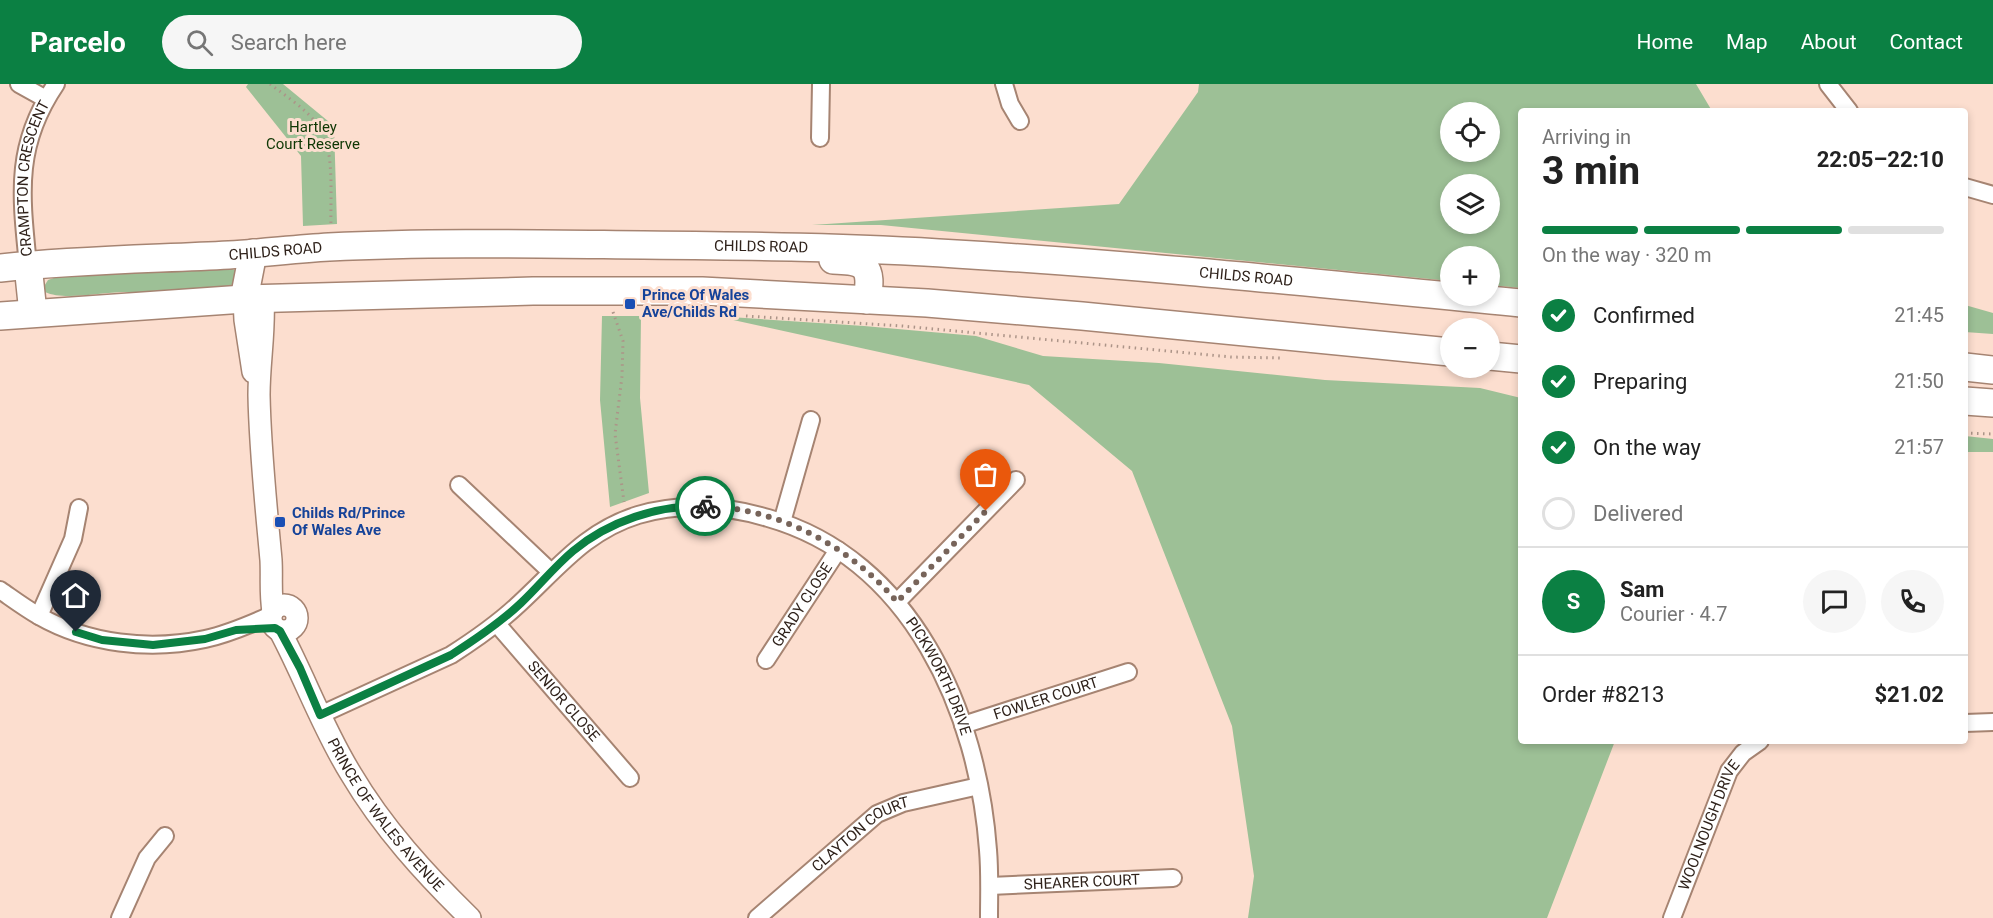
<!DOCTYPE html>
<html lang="en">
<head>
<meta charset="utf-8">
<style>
	:root { --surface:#fff; --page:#f6f6f6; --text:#222; --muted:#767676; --line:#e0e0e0; --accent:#0b8043 }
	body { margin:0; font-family:Roboto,sans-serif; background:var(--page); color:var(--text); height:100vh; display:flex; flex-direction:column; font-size:22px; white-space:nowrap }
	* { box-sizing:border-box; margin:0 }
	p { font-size:20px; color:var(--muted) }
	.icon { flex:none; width:33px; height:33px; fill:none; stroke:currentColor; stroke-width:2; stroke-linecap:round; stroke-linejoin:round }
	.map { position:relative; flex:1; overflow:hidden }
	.side { position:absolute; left:1518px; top:24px; width:450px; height:636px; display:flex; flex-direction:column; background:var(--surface); border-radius:6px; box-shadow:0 3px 9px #0003 }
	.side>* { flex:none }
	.tools { position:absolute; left:1440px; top:18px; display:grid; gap:12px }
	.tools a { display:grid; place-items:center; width:60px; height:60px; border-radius:50%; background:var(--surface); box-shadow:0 3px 9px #0003; font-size:30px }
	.pin { position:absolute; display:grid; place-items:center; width:51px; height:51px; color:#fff; margin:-62px -26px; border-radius:50% 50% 50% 0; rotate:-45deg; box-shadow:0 0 6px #0007 }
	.pin .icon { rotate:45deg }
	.courier { position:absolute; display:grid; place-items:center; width:60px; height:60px; margin:-30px; border:4px solid #0b8043; border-radius:50%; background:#fff; color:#222; box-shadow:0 2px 8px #0007 }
	.overview em { font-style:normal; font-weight:700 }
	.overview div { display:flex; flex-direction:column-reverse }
	.overview { display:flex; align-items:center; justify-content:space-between; height:102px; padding:0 24px }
	h1 { font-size:39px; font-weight:700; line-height:45px }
	.bar { display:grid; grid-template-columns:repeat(4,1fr); gap:9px 6px; align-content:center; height:72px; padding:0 24px }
	.bar i { height:8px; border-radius:4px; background:var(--line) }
	.bar .current { background:var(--accent) }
	.bar p { grid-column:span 4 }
	.line { display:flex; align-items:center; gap:15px; padding:0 24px; border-top:2px solid var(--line) }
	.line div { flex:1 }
	.round { display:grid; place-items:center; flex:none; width:63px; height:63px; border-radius:32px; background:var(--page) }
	ol { padding:0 24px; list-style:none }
	li { display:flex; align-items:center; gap:18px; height:66px }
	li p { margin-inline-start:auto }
	li .icon { padding:6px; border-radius:50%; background:var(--accent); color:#fff; stroke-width:4 }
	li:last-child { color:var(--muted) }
	li i { width:33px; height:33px; border:3px solid var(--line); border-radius:50% }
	header { display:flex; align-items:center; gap:36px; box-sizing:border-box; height:84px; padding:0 30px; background:var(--accent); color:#fff }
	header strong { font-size:28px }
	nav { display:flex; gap:33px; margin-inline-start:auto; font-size:21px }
	.search { width:420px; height:54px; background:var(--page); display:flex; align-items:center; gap:15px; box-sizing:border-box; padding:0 21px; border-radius:33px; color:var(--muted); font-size:22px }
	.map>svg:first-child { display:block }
	.green { fill:#9dc096; fill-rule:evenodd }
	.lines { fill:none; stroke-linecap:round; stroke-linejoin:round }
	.minor-casing { stroke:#a68472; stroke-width:20 }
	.tertiary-casing { stroke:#a68472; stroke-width:24 }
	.primary-casing { stroke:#a68472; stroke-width:30 }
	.path { stroke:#ac9488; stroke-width:3; stroke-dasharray:1.5 4.5; stroke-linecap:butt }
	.minor { stroke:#fff; stroke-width:16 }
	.tertiary { stroke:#fff; stroke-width:21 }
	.primary { stroke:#fff; stroke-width:27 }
	.done { stroke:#77645a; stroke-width:6; stroke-dasharray:0 10.8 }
	.route { stroke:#0b8043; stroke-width:8 }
	.transit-dot { fill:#1a4fb4; stroke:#fcdecf; stroke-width:2 }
	.labels { text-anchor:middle; stroke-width:6; stroke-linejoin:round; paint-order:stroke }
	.park-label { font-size:15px; fill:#0e3704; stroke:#fcdecf }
	.street-label { font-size:15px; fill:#2f221b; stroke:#fcdecf }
	.transit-label { font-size:15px; font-weight:bold; fill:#164399; stroke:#fcdecf; text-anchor:start }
</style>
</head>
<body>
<header>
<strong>Parcelo</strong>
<div class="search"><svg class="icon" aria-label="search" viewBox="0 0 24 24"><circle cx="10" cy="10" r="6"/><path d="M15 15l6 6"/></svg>Search here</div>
<nav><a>Home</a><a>Map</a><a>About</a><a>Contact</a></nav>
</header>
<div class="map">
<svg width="1993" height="834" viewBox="0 0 1993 834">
	<rect width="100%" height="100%" fill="#fcdecf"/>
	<path class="green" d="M 248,0 L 283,0 L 334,42 L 337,140 L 303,142 L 301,72 L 246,3 Z
		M 1199,0 L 1696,0 L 1712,27 L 1521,27 L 1521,204 L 1490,201 L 1490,172 L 1450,172 L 1450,197 L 881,141 L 812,141 L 1119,120 L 1198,8 ZM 1490,28 L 1490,68 L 1450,68 L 1450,28 ZM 1490,100 L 1490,140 L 1450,140 L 1450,100 Z
		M 227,183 L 237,187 L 235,199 C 226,204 215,207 204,208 C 178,211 150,208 124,208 C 102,208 64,217 45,208 L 43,204 L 48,196 L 68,189 L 92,191 Z
		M 1965,221 L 1993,229 L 1993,250 L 1965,248 Z
		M 602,232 L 641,232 L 640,314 L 649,409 L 610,423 L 600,316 Z
		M 715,232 L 864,242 L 976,252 L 1043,272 L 1159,279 L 1325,296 L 1480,304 L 1521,314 L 1521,657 L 1615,657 L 1547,834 L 1248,834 L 1254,792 L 1232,642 L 1132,387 L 1029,301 Z
		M 1965,352 L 1993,355 L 1993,368 L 1965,368 Z"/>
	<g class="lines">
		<defs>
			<g id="minor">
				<path d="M 19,0 L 46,15"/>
				<path d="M 1004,0 L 1010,20 L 1020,37"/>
				<path d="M 1828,0 L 1849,27"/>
				<path d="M 820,54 L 821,0"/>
				<path d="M 1965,103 L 1993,111"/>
				<path id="s1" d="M 28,181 C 21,111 14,62 56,0"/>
				<path d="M 459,401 L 551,488"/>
				<path d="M 782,438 L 811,336"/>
				<path d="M 0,506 C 13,515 25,524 39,532 C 88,560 150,567 205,555 C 228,550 249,541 271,531"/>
				<path d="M 897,518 L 1016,396"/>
				<path d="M 39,532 L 73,455 L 79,424"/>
				<path id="s2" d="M 497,540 L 630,694"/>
				<path id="s3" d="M 766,576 L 838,466"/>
				<path id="s4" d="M 320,631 L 451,571 C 476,555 499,539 520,519 C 558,484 586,447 638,431 C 682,418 725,421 768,434 C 912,475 978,628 988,766 C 990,789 989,811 989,834"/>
				<path d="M 1965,639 L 1993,638"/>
				<path id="s5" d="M 963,641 L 1128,588"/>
				<path id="s6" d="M 990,802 L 1173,794"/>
				<path d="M 120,834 L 147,774 L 165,752"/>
				<path id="s7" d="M 757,834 L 877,730 L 903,719 L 979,702"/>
				<path id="s8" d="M 1672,834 L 1729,687 L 1743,669 L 1760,657"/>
			</g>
			<g id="tertiary">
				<path d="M 263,214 C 265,247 259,278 259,311 C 260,366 266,421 271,476 C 272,493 270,509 273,527"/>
				<path d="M 244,215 L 245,236 L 253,288"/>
				<circle cx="284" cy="534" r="13"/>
				<path id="s9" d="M 280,547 C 305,594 323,645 351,690 C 383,744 425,790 470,834"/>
			</g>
			<g id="primary">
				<path d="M 833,176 C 866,177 873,182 867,216"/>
				<path d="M 28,181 L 33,229"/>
				<path id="s10" d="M 0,184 C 76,176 153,175 229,171 C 263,169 295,165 329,163 C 433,158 538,160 643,161 C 747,162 852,163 956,170 C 1145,181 1333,201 1521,219"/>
				<path d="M 244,215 L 253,169"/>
				<path d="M 0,232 L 244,215 L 533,207 L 702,207 L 927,219 L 1082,232 L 1450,268"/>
				<path d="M 1490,272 L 1521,275"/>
				<path d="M 1965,283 L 1993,286"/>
				<path d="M 1965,317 L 1993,319"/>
			</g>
		</defs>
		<use href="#minor" class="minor-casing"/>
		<use href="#tertiary" class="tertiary-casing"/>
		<use href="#primary" class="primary-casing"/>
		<path class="path" d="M 270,0 C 287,13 308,26 320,44 C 335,66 330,115 331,142
			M 613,228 L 623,257 L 622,292 L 615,350 L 624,418
			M 680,230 L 715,231
			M 746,232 L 902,242 L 1231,273 L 1280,274
			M 1457,289 L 1480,291
			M 1965,349 L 1993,350"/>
		<use href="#minor" class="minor"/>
		<use href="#tertiary" class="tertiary"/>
		<use href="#primary" class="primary"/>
	</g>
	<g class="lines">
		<path class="done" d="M 705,422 C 778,424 850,462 897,518 L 986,427"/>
		<path class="route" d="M 76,548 L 102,556 L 153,561 L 205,555 L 236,546 L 275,544 L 280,547 L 300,584 L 320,631 L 451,571 C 476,555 500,539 521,519 C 539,502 554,483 573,467 C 609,437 658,421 705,422"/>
	</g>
	<g class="transit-dot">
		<rect x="624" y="214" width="12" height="12" rx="3"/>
		<rect x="274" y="432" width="12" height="12" rx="3"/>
	</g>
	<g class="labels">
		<g class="park-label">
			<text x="313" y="48">Hartley<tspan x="313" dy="17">Court Reserve</tspan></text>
		</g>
		<g class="street-label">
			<text dy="5" stroke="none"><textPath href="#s1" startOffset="88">CRAMPTON CRESCENT</textPath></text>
			<text dy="5" stroke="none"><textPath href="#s10" startOffset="762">CHILDS ROAD</textPath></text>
			<text dy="5" stroke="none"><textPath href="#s10" startOffset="276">CHILDS ROAD</textPath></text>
			<text dy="5" stroke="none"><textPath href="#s10" startOffset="1248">CHILDS ROAD</textPath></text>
			<text dy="5" stroke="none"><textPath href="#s3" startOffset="66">GRADY CLOSE</textPath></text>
			<text dy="5" stroke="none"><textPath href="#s4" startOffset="753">PICKWORTH DRIVE</textPath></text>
			<text dy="5" stroke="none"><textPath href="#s5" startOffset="87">FOWLER COURT</textPath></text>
			<text dy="5" stroke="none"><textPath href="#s2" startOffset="102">SENIOR CLOSE</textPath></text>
			<text dy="5" stroke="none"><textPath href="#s9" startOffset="213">PRINCE OF WALES AVENUE</textPath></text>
			<text dy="5" stroke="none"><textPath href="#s8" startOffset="100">WOOLNOUGH DRIVE</textPath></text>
			<text dy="5" stroke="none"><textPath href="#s7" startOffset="134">CLAYTON COURT</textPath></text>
			<text dy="5" stroke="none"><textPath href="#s6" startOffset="92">SHEARER COURT</textPath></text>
		</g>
		<g class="transit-label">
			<text x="642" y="216">Prince Of Wales<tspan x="642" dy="17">Ave/Childs Rd</tspan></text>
			<text x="292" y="434">Childs Rd/Prince<tspan x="292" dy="17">Of Wales Ave</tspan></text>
		</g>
	</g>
</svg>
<div class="tools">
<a><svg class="icon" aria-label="locate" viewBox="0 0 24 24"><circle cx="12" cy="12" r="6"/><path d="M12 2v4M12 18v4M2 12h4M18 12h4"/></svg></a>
<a><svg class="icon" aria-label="layers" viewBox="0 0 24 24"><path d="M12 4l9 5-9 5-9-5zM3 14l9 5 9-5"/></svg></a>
<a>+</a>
<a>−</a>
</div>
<div class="pin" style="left:986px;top:427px;background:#ea580c"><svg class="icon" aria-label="bag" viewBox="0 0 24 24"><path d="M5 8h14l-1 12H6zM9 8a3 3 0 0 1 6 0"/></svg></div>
<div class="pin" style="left:76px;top:548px;background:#1f2937"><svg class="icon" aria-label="home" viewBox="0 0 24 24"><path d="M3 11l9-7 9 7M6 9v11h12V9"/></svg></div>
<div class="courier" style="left:705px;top:422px"><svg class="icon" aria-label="bike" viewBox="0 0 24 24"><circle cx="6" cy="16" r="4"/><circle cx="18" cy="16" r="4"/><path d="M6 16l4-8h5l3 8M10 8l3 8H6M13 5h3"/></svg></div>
<section class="side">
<div class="overview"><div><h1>3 min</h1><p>Arriving in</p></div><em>22:05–22:10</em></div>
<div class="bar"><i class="current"></i><i class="current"></i><i class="current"></i><i></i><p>On the way · 320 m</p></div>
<ol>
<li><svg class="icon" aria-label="check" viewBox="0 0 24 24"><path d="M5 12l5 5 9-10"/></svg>Confirmed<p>21:45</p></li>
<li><svg class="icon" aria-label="check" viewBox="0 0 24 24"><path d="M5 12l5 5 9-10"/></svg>Preparing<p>21:50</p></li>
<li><svg class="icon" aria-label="check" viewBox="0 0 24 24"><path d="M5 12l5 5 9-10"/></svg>On the way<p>21:57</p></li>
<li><i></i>Delivered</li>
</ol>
<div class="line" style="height:108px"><b class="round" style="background:var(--accent);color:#fff">S</b><div><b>Sam</b><p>Courier · 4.7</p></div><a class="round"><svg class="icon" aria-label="chat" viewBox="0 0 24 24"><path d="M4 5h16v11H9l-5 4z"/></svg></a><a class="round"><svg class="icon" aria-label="phone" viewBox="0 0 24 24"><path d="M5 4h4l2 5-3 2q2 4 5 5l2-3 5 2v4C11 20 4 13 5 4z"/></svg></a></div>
<div class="line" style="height:78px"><div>Order #8213</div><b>$21.02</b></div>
</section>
</div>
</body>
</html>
